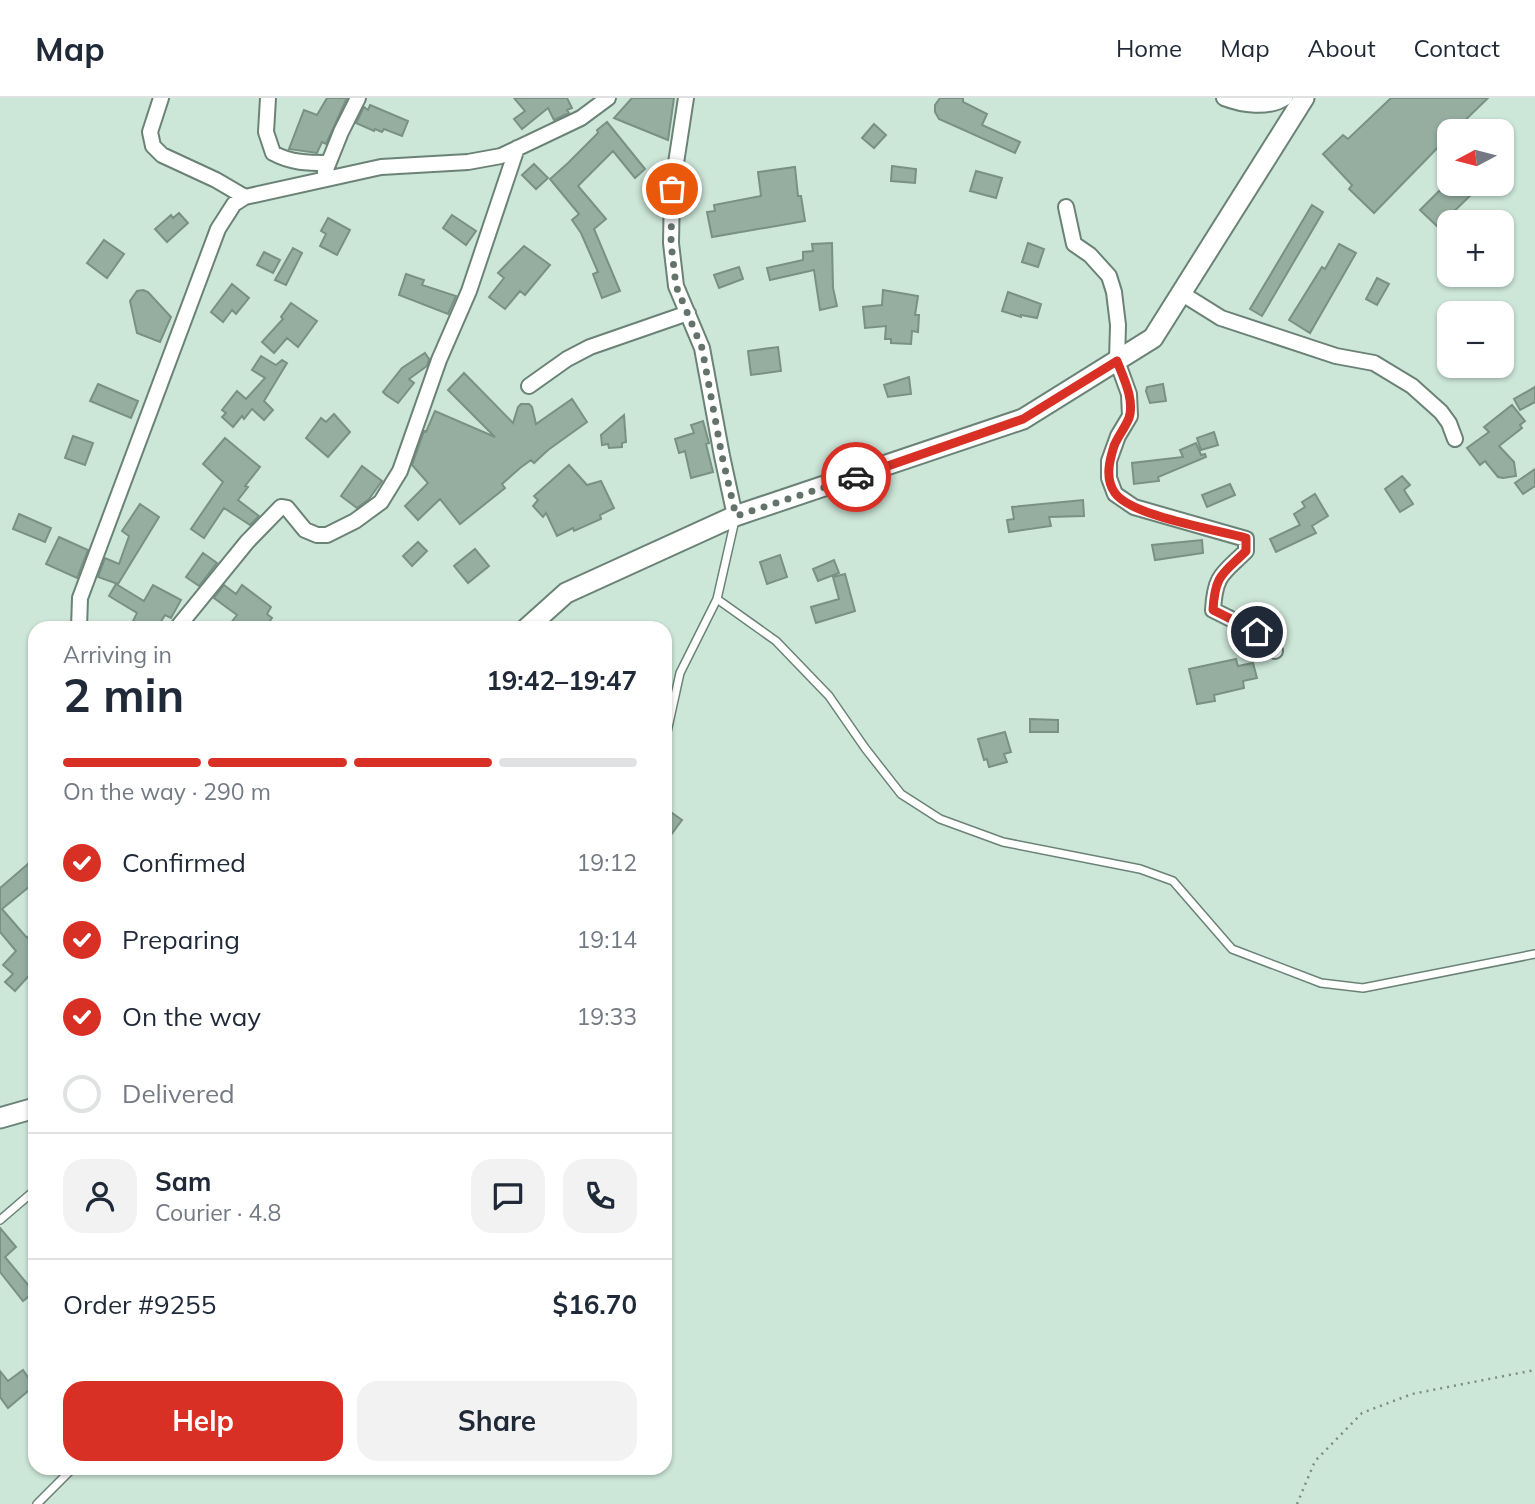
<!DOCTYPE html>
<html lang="en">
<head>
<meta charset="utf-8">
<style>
	:root { --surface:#fff; --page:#f2f2f3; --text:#1f2937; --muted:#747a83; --line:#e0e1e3; --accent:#d93025 }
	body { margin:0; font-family:Mulish,sans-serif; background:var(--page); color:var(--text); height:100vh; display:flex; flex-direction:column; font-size:26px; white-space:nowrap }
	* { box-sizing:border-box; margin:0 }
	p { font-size:23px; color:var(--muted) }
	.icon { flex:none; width:38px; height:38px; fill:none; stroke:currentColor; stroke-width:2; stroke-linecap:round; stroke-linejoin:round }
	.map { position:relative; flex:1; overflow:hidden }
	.drawer { position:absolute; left:28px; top:523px; width:644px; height:854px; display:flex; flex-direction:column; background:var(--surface); border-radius:21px; box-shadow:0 2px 5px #0004 }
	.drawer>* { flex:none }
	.needle { width:46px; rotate:263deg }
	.fabs { position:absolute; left:1437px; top:21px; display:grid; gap:14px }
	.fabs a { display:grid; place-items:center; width:77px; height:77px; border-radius:14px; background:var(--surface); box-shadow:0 2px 5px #0004; font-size:35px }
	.pin { position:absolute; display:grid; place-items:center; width:60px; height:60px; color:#fff; margin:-30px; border:4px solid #fff; border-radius:50%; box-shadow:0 2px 7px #0007 }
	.courier { position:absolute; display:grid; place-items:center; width:70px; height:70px; margin:-35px; border:5px solid #d93025; border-radius:50%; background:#fff; color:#222; box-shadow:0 2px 9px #0007 }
	.head em { font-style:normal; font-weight:700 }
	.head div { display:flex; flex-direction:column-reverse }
	.head { display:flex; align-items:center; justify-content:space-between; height:119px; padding:0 35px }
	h1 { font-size:46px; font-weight:700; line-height:52px }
	.bar { display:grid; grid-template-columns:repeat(4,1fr); gap:10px 7px; align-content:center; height:84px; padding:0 35px }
	.bar i { height:9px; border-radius:5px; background:var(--line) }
	.bar .active { background:var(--accent) }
	.bar p { grid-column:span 4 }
	.line { display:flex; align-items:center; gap:18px; padding:0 35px; border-top:2px solid var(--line) }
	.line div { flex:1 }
	.round { display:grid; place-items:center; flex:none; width:74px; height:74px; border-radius:21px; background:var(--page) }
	ol { padding:0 35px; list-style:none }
	li { display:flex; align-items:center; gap:21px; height:77px }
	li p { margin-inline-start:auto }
	li .icon { padding:7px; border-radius:50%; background:var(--accent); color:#fff; stroke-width:4 }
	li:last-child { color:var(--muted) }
	li i { width:38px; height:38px; border:4px solid var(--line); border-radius:50% }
	.button { display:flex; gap:14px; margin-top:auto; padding:14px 35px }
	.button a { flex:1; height:80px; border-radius:21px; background:var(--accent); color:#fff; font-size:28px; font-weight:700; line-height:80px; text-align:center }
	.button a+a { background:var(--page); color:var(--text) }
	header { display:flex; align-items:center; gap:42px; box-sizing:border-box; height:98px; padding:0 35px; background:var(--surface); border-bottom:2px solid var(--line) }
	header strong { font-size:33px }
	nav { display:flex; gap:38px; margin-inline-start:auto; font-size:24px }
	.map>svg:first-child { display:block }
	.building { fill:#95aea0; stroke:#799184; stroke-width:2 }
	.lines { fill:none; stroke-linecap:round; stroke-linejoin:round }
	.lane-casing { stroke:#6b8376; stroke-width:10 }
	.street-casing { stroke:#6b8376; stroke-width:18 }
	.secondary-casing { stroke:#6b8376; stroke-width:23 }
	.path { stroke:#7b8d83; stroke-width:2.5; stroke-dasharray:2 5; stroke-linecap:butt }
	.lane { stroke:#fff; stroke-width:7 }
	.street { stroke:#fff; stroke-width:14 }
	.secondary { stroke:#fff; stroke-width:19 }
	.done { stroke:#63736a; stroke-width:7; stroke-dasharray:0 12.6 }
	.route { stroke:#d93025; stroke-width:9 }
</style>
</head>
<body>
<header>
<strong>Map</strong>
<nav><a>Home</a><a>Map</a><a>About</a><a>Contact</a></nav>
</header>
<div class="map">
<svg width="1535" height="1406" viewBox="0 0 1535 1406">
	<rect width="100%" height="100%" fill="#cce6d8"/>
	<path class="building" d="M 327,0 L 347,0 L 326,46 L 322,44 L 317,55 L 289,51 L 304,12 L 317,17 Z
		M 514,0 L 567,0 L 572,10 L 567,12 L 569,15 L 554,22 L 548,10 L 522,31 L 514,21 L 525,13 Z
		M 632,0 L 674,0 L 668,42 L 614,20 Z
		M 940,0 L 963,0 L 963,4 L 987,16 L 982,27 L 1020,44 L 1015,55 L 939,21 L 935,14 L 935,7 Z
		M 1391,0 L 1488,0 L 1454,33 L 1449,33 L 1449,38 L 1374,115 L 1349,91 L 1352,87 L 1323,56 L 1343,37 L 1348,41 Z
		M 370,7 L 408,23 L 402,38 L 384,31 L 382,34 L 375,31 L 374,33 L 356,25 L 364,9 L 368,12 Z
		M 607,24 L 645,71 L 635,80 L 613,53 L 578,88 L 606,121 L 594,131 L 620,193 L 602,200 L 593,176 L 598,174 L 581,135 L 572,122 L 579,116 L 550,81 L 568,65 L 598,35 L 597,32 Z
		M 874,26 L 886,37 L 874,50 L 862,40 Z
		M 534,66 L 548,80 L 536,91 L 522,77 Z
		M 892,68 L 916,71 L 915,85 L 891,83 Z
		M 795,69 L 798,98 L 801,98 L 805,123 L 712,139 L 707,114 L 715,113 L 714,107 L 761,98 L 758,74 Z
		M 976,73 L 1002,80 L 996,100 L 970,93 Z
		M 1446,86 L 1482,86 L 1438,129 L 1420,112 Z
		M 1312,107 L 1323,114 L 1262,218 L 1250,211 Z
		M 179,115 L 188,125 L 167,144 L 155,131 L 171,117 L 173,120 Z
		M 452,117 L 476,133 L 466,147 L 443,130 Z
		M 328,120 L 350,132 L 337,157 L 320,148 L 326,136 L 321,133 Z
		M 104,142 L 124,156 L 107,180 L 87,165 Z
		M 832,145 L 833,190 L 837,208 L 820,212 L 814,172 L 770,182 L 767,170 L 803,162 L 803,154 L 813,153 L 812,146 Z
		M 1028,145 L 1044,151 L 1038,169 L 1022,164 Z
		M 1339,146 L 1356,155 L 1310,235 L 1289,222 L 1322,169 L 1325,171 Z
		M 524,148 L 550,167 L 525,197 L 520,193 L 505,211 L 489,199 L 504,180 L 498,175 Z
		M 293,150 L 302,155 L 286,187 L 275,182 Z
		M 264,154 L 280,162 L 273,175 L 257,167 Z
		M 739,169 L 743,181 L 719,190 L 714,177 Z
		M 406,176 L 424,182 L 422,187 L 456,198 L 448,216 L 399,197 Z
		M 1377,180 L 1389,186 L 1377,207 L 1366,201 Z
		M 232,186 L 249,200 L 236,216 L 232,212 L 223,224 L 211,214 Z
		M 143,192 L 148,194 L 171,219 L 160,244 L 137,235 L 130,203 L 137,193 Z
		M 883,192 L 918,198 L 915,217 L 919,217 L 918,234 L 912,233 L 911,246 L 891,245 L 891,241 L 885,241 L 886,228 L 865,230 L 863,209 L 882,207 Z
		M 1008,194 L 1041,206 L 1037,220 L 1021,217 L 1021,219 L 1002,213 Z
		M 291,205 L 317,223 L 298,249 L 287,240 L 274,255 L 262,244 L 283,221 L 281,219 Z
		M 778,249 L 781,273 L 751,277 L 748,253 Z
		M 425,255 L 429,261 L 427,268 L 409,281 L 414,285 L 398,305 L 386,297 L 383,294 L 402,270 Z
		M 261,258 L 276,267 L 282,262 L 287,265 L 264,303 L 273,312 L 264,322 L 252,311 L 244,321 L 242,318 L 233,329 L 222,319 L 226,315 L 222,312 L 237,293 L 246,301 L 265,280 L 252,272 Z
		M 464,275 L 513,325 L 518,309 L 521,306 L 529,306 L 532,309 L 536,326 L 572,301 L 587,324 L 548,352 L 534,365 L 531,362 L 520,370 L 502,386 L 505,390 L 460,426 L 440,401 L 418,422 L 405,408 L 428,385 L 412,367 L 424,333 L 426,334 L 435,313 L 495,339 L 448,292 Z
		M 909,279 L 911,296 L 888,299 L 884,287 Z
		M 98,286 L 138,303 L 131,320 L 90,303 Z
		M 1163,286 L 1166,303 L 1150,305 L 1146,293 L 1147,289 Z
		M 1535,289 L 1535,304 L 1520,312 L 1514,301 Z
		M 1512,307 L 1525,323 L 1520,327 L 1522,330 L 1499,348 L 1514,364 L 1516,378 L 1503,380 L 1498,379 L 1485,363 L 1480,367 L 1467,350 L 1489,334 L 1484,329 Z
		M 334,316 L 350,334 L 328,359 L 306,340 L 321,320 L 326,324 Z
		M 624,317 L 626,344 L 622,345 L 622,349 L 609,350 L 608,346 L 602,347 L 601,337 Z
		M 703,323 L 709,345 L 706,346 L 713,374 L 691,380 L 685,353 L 679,355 L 675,341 L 694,335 L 691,327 Z
		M 1214,334 L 1218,347 L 1201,352 L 1197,340 Z
		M 73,338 L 93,345 L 85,367 L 65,360 Z
		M 225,340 L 260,369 L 245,388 L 248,389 L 238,402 L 259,418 L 250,427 L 224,410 L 204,440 L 191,431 L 223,384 L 203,366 Z
		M 1196,345 L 1201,357 L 1205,356 L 1206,359 L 1158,379 L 1159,383 L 1134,386 L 1132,365 L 1183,359 L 1180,352 Z
		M 569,367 L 587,387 L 601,383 L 614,410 L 600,417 L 601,421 L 574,433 L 573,430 L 557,438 L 546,415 L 543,419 L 533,408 L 538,402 L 534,398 Z
		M 362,368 L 382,383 L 369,401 L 357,410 L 341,398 Z
		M 1535,371 L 1535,388 L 1523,396 L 1515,385 Z
		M 1402,378 L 1410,387 L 1404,392 L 1413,406 L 1400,414 L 1385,391 Z
		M 1230,386 L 1235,397 L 1207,409 L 1202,397 Z
		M 1315,396 L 1328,418 L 1312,428 L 1316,435 L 1276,454 L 1270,441 L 1300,427 L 1294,416 L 1305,409 L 1302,404 Z
		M 1083,402 L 1084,418 L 1049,419 L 1051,428 L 1009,434 L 1007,422 L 1014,421 L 1012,409 Z
		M 140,406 L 159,419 L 118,486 L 98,479 L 105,460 L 119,466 L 129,438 L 122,433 Z
		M 19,416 L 51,430 L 45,444 L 13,431 Z
		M 59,439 L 88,452 L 77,480 L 46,466 Z
		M 1202,442 L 1203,455 L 1155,462 L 1152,447 Z
		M 418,444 L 427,453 L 412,468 L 403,458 Z
		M 475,451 L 489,468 L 468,485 L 454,468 Z
		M 203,455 L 217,465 L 199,488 L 186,479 Z
		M 780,457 L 787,479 L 767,486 L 760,464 Z
		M 834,462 L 839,475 L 818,483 L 813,471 Z
		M 845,476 L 855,513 L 816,525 L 811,509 L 839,501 L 833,479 Z
		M 116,486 L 144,503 L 153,487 L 181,502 L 171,520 L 165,517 L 157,530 L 146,530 L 133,523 L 137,515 L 109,498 Z
		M 224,487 L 236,496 L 242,487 L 271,509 L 267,516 L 272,520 L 265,530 L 227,530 L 237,517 L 214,500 Z
		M 1236,561 L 1238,568 L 1253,565 L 1257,580 L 1243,583 L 1244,590 L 1214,597 L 1215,603 L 1197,606 L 1189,571 Z
		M 1030,621 L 1058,622 L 1058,634 L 1030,634 Z
		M 1005,634 L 1011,654 L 1004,656 L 1007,664 L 989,669 L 987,661 L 984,662 L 978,641 Z
		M 665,710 L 682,722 L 665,745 Z
		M 35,760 L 35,784 L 2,811 L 27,840 L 35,831 L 35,871 L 15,893 L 5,884 L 13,876 L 3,867 L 16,853 L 0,834 L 0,790 Z
		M 0,1130 L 16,1149 L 5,1159 L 34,1194 L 23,1203 L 0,1174 Z
		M 23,1272 L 34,1288 L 8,1310 L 0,1299 L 0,1273 L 8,1283 Z"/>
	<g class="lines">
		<defs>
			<path id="lane" d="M 717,501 L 776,543 L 829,598 L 865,650 L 901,696 L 940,721 L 1003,744 L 1140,771 L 1173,783 L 1232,851 L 1321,885 L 1363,890 L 1535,856
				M 665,643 L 680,575 L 717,501 L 735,422
				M 0,1122 L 35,1092
				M 37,1406 L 73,1370"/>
			<path id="street" d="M 161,0 L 150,34 L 153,48 L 162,57 L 216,82 L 245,99
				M 268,0 L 266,34 L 273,55 C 291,65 308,65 328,65
				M 686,0 L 672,91 L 671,145 L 676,188 L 702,250 L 722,358 L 735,418
				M 1224,0 C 1242,7 1268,11 1285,0
				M 325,74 L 341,34 L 358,0
				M 1066,109 L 1074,146 L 1090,157 L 1109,178 L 1114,194 L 1118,227 L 1117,263 L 1129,296 L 1130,318 L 1118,338 L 1109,363 L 1109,380 L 1115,396 L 1134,409 L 1246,441 L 1246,453 C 1223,476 1215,476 1213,512 L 1257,534 L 1275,553
				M 1181,195 L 1221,220 L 1336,258 L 1374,265 L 1412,288 L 1441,314 L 1449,325 L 1455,341
				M 529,288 L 567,261 L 590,249 L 688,215
				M 79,530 L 80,500 L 218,131 L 234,106 L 245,99 L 381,69 L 468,64 L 501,58 L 581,20 L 608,0
				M 177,530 L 247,444 L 281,409 L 287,410 L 305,432 L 317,437 L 327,437 L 355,423 L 381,404 L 400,373 L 439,262 L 469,193 L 517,50"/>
			<path id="secondary" d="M 527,530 L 566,495 L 735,418 L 1023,321 L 1153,240 L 1304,0
				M 0,1020 L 35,1010"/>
		</defs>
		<use href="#lane" class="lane-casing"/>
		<use href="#street" class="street-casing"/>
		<use href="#secondary" class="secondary-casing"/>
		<path class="path" d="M 1297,1406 L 1315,1363 L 1362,1315 L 1412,1296 L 1535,1272"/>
		<use href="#lane" class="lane"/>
		<use href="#street" class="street"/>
		<use href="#secondary" class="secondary"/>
	</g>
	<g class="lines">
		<path class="done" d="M 672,91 L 671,145 L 676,188 L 702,250 L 722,358 L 736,418 L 856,379"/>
		<path class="route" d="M 856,379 L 1023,321 L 1117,263 C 1123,279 1135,302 1129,320 C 1125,330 1118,338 1114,348 C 1109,364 1105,381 1115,395 C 1131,418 1218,432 1246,440 L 1246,453 C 1223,476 1215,476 1213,512 L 1257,534"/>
	</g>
</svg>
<div class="fabs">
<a><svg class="needle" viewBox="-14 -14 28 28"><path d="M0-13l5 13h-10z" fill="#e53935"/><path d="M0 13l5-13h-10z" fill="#747a83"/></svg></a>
<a>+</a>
<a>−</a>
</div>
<div class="pin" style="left:672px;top:91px;background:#ea580c"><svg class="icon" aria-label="bag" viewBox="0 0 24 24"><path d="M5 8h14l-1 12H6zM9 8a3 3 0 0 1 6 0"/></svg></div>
<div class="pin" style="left:1257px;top:534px;background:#1f2937"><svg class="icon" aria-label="home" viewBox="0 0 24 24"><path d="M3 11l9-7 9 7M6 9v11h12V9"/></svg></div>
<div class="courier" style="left:856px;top:379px"><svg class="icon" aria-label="car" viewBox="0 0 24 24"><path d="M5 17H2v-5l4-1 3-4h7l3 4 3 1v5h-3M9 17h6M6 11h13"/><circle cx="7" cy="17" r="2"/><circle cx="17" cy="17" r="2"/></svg></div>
<section class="drawer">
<div class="head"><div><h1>2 min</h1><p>Arriving in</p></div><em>19:42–19:47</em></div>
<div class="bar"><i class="active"></i><i class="active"></i><i class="active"></i><i></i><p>On the way · 290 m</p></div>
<ol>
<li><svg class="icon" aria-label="check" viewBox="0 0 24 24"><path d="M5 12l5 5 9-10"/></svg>Confirmed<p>19:12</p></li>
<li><svg class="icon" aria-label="check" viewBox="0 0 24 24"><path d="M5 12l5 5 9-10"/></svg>Preparing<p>19:14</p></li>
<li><svg class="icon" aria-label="check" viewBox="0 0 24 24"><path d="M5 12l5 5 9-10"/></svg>On the way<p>19:33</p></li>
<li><i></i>Delivered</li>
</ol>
<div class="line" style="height:126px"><a class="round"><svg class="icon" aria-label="person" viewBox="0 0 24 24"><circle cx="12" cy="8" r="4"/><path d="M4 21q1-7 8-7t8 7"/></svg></a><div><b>Sam</b><p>Courier · 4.8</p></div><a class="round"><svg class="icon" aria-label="chat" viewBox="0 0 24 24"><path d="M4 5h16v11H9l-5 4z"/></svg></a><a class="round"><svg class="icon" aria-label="phone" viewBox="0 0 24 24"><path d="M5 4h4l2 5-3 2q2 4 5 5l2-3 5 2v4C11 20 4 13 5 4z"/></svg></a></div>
<div class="line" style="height:91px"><div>Order #9255</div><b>$16.70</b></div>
<div class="button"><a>Help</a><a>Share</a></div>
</section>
</div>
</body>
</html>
